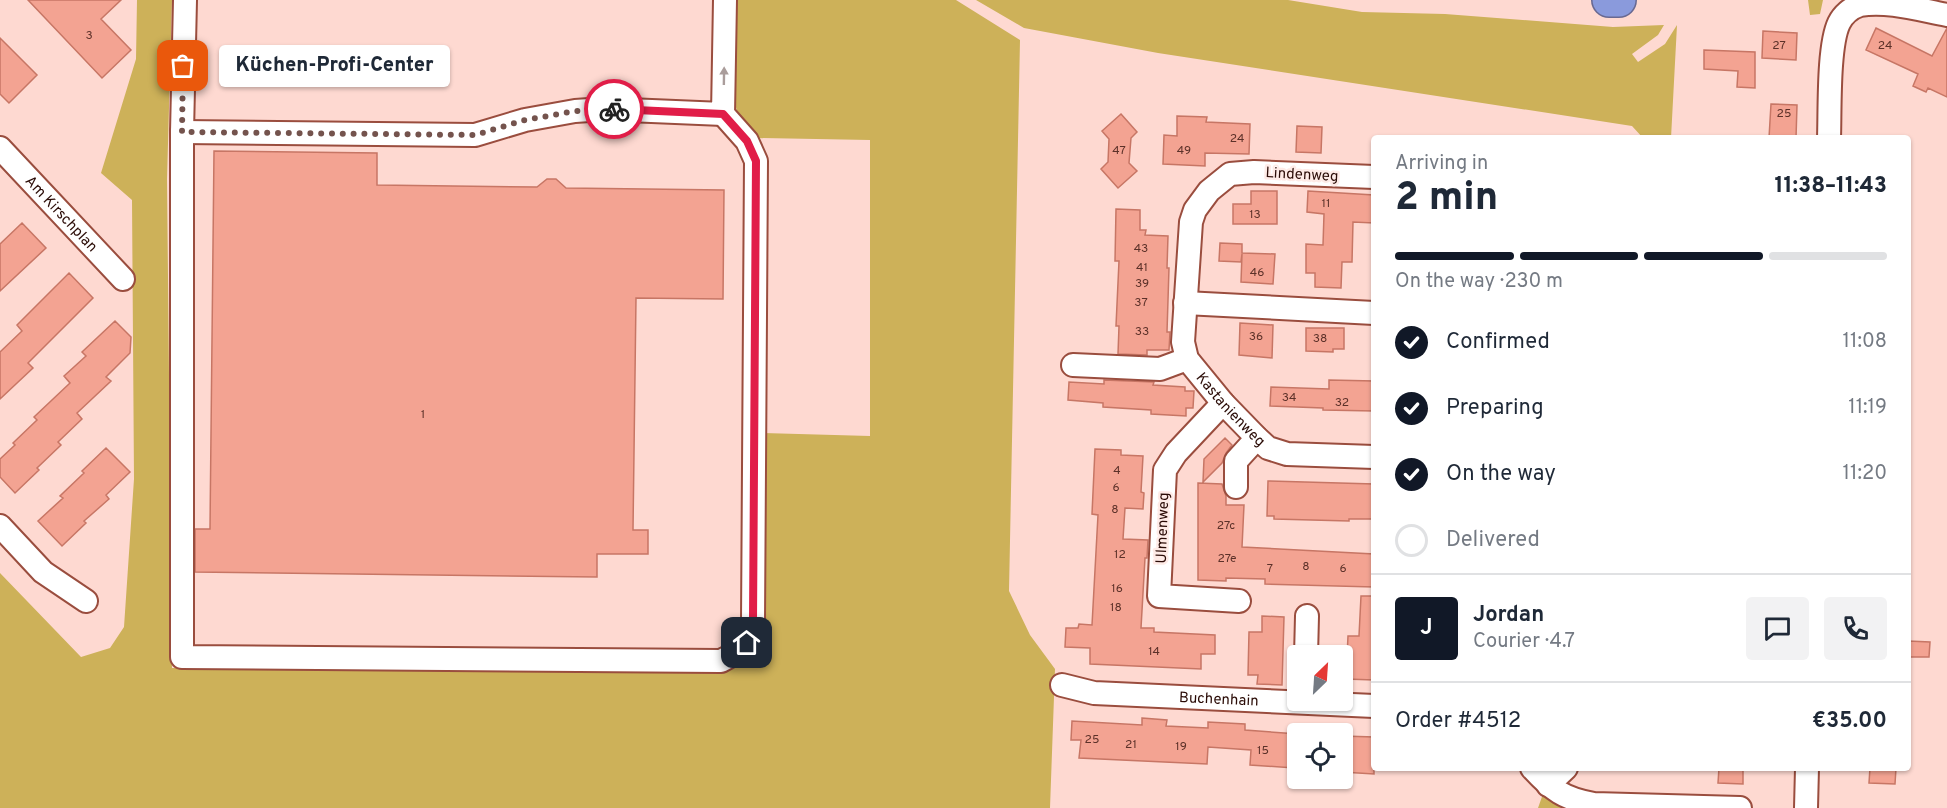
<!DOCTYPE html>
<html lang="en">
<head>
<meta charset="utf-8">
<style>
	:root { --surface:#fff; --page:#f2f2f3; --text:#1f2937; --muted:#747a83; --line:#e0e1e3; --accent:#111827 }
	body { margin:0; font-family:Overpass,sans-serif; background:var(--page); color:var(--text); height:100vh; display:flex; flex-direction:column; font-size:22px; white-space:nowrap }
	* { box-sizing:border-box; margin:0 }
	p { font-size:20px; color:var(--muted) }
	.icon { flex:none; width:33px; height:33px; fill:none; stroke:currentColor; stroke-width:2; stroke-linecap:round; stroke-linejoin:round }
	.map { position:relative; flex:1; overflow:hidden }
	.side { position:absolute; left:1371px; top:135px; width:540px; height:636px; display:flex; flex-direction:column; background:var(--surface); border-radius:6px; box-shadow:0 2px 4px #0004 }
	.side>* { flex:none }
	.needle { width:39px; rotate:25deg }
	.buttons { position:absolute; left:1287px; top:645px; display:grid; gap:12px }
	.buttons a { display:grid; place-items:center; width:66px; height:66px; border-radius:6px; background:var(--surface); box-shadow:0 2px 4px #0004; font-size:30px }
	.pin { position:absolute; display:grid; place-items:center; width:51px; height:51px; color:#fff; margin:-26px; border-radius:12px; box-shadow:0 3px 9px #0006 }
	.courier { position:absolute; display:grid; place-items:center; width:60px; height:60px; margin:-30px; border:4px solid #e11d48; border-radius:50%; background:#fff; color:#222; box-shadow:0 2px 8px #0007 }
	.bubble { position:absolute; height:42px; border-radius:6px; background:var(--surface); box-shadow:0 2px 4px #0004; font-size:20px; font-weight:800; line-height:42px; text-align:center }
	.head em { font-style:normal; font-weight:800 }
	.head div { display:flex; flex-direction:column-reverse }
	.head { display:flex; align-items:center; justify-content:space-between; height:102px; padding:0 24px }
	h1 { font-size:39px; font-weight:800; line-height:45px }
	.bar { display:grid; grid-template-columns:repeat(4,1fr); gap:9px 6px; align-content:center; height:72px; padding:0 24px }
	.bar i { height:8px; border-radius:4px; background:var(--line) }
	.bar .selected { background:var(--accent) }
	.bar p { grid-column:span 4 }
	.line { display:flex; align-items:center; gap:15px; padding:0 24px; border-top:2px solid var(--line) }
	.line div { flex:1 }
	.round { display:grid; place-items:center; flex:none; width:63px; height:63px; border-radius:6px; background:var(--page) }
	ol { padding:0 24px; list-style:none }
	li { display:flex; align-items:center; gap:18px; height:66px }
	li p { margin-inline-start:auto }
	li .icon { padding:6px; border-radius:50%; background:var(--accent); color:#fff; stroke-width:4 }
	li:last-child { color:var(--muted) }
	li i { width:33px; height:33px; border:3px solid var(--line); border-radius:50% }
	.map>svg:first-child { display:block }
	.green { fill:#cdb159 }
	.building { fill:#f3a392; stroke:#c77665; stroke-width:1.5 }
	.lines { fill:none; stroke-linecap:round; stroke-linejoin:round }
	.minor-casing { stroke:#9a4d3e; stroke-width:26 }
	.highway-casing { stroke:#686891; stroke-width:36 }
	.minor { stroke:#fff; stroke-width:22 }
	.highway { stroke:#8a9adc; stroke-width:33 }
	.oneway { fill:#aa9d9b }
	.done { stroke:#74534d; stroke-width:6; stroke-dasharray:0 10.8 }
	.route { stroke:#e11d48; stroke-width:8 }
	.labels { text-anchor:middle; stroke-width:5; stroke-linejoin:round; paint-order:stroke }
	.number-label { font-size:12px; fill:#5c3129 }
	.street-label { font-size:15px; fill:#2a0b06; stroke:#feebe7 }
</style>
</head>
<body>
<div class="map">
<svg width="1947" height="808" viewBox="0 0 1947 808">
	<rect width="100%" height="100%" fill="#fed9d1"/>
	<path class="green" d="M 137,0 L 172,0 L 167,179 L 172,668 L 719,669 L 745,657 L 763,433 L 870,436 L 870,140 L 755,138 L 738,115 L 733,96 L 733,0 L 956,0 L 1020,40 L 1009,591 L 1030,635 L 1055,669 L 1050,808 L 0,808 L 0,573 L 81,657 L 110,648 L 124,627 L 134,479 L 132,200 L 101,173 L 136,59 Z
		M 976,0 L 1288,0 L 1362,12 L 1445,14 L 1613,27 L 1664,25 L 1658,35 L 1632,54 L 1638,62 L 1665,44 L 1677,25 L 1671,138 L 1643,138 L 1632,126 L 1158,53 L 1024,28 Z
		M 1808,0 L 1823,0 L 1820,14 L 1810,15 Z
		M 1544,791 L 1585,808 L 1538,808 Z"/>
	<path class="building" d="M 28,0 L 121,0 L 101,19 L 131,50 L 102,78 Z
		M 1876,28 L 1932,56 L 1947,28 L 1947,97 L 1928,88 L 1926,92 L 1913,86 L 1918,74 L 1866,50 Z
		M 1763,31 L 1797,33 L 1796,60 L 1762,58 Z
		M 0,38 L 37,75 L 9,103 L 0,94 Z
		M 1704,50 L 1755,52 L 1755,88 L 1737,87 L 1738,71 L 1704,69 Z
		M 1771,104 L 1797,105 L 1796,138 L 1769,138 Z
		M 1121,114 L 1137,132 L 1131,138 L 1129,163 L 1137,171 L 1118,188 L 1101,169 L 1108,162 L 1109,139 L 1102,131 Z
		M 1177,116 L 1207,117 L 1206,122 L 1250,124 L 1249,154 L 1205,153 L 1205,166 L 1163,164 L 1164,135 L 1177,136 Z
		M 1297,126 L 1322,127 L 1321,153 L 1296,152 Z
		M 214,151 L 377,153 L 377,185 L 537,187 L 547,179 L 556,179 L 566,188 L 724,190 L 723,299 L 636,298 L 633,530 L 648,530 L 648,554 L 597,554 L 597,577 L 195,572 L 195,529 L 210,529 Z
		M 1251,191 L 1277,191 L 1277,224 L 1233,224 L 1233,204 L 1251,204 Z
		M 1308,191 L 1374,195 L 1374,223 L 1353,222 L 1352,262 L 1342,262 L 1341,288 L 1315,287 L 1315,273 L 1306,273 L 1306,244 L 1323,245 L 1324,214 L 1307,212 Z
		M 1116,209 L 1140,210 L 1140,230 L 1146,230 L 1145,235 L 1168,236 L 1167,268 L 1169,268 L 1167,332 L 1170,332 L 1169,350 L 1147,350 L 1147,355 L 1118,354 L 1119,326 L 1116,326 L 1119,261 L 1115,261 Z
		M 22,223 L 46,248 L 0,291 L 0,244 Z
		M 1220,243 L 1242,244 L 1242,253 L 1275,254 L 1273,284 L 1241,282 L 1242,254 L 1241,262 L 1219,261 Z
		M 69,273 L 93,298 L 28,363 L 33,368 L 0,399 L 0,352 L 22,331 L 17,325 Z
		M 115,321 L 131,337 L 130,353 L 106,377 L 111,381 L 77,413 L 82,419 L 58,442 L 61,445 L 37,468 L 39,470 L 15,493 L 0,477 L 0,459 L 15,445 L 13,443 L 37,420 L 34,417 L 70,383 L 64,376 L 86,356 L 82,352 Z
		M 1240,323 L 1273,325 L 1272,358 L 1239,355 Z
		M 1306,328 L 1344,328 L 1344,349 L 1333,349 L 1333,352 L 1306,351 Z
		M 1104,380 L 1154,382 L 1153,385 L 1185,387 L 1185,391 L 1194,391 L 1193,408 L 1186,408 L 1186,416 L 1151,414 L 1151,410 L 1103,407 L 1103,403 L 1068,400 L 1069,382 L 1104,384 Z
		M 1329,380 L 1374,381 L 1374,411 L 1323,410 L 1323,408 L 1270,406 L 1271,387 L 1329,389 Z
		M 1225,438 L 1232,445 L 1226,453 L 1222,463 L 1203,482 L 1204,459 Z
		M 106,448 L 130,472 L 106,495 L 109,499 L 84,521 L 86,523 L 62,546 L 38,521 L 63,498 L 60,496 L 84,473 L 82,471 Z
		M 1095,449 L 1121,450 L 1121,455 L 1143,456 L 1141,492 L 1144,493 L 1143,509 L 1125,508 L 1123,539 L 1148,540 L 1147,558 L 1145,558 L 1141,628 L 1154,628 L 1154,632 L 1215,635 L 1215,654 L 1201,654 L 1201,669 L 1090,664 L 1090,648 L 1065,647 L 1066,628 L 1078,628 L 1079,624 L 1092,625 L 1098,515 L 1092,514 Z
		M 1268,481 L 1374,484 L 1374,519 L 1349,519 L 1349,521 L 1274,519 L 1274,516 L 1267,516 Z
		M 1198,483 L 1222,484 L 1226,496 L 1226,505 L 1244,505 L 1242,547 L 1374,554 L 1374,587 L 1265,584 L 1265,579 L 1226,578 L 1226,581 L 1198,580 Z
		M 1361,596 L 1374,596 L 1374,680 L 1346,679 L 1348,636 L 1359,636 Z
		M 1262,616 L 1284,617 L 1282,685 L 1257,684 L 1258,675 L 1248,675 L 1249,632 L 1262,632 Z
		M 1908,641 L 1930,642 L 1929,657 L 1908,657 Z
		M 1142,718 L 1167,720 L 1166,726 L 1208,728 L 1208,722 L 1245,724 L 1245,730 L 1298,734 L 1298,753 L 1295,753 L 1294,768 L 1250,765 L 1251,750 L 1208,747 L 1207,764 L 1079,758 L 1081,740 L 1071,740 L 1072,721 L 1142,725 Z
		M 1342,736 L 1374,737 L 1374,774 L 1342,772 Z
		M 1719,768 L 1743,768 L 1743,784 L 1718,783 Z
		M 1870,768 L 1896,768 L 1895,784 L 1869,783 Z"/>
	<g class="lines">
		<defs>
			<g id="minor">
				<path d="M 185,0 L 182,132 L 182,657 L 721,661 C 743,650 746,644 753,622 L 756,161 L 747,141 L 723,114"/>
				<path d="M 182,132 L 475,135 L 525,120 L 575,111 L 604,109 L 723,114 L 725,0"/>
				<path d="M 1829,138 C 1830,110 1828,46 1839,23 C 1843,15 1851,8 1860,5 C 1887,0 1920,10 1947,15"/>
				<path id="s1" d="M 0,148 L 123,279"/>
				<path id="s2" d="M 1374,177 L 1254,172 L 1230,174 L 1209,191 L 1195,210 L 1191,222 L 1183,342 L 1187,359 L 1223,403 L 1257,438 L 1268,448 L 1287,454 L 1374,457"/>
				<path d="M 1185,303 L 1374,313"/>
				<path d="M 1073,365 L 1160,369 L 1187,359"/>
				<path d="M 1223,403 L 1176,453 L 1165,470 L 1159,596 L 1239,601"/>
				<path d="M 1236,487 L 1236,461 L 1257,438"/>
				<path d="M 0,526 L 43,572 L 86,601"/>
				<path d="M 1306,656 L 1307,616"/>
				<path id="s3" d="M 1062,685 L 1094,693 L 1374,706"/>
				<path d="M 1532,768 C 1552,790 1564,799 1594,804 L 1740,808"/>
				<path d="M 1548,785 L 1566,768"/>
				<path d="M 1806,808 L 1807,768"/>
			</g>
			<path id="highway" d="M 1609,0 L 1619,0"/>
		</defs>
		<use href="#minor" class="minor-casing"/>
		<use href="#highway" class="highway-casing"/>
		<use href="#minor" class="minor"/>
		<use href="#highway" class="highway"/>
	</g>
	<defs><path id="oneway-solid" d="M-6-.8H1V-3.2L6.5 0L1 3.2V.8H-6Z" transform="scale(1.5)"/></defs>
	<use class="oneway" href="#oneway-solid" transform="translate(724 76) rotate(-89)"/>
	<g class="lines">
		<path class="done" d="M 183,66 L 182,132 L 475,135 L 525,120 L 559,114 L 575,111 L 614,109"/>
		<path class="route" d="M 614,109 L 723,114 L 747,141 L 756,161 L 753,622 L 747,643"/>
	</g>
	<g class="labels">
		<g class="number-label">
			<text x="89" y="39">3</text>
			<text x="1779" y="49">27</text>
			<text x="1885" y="49">24</text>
			<text x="1784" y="117">25</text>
			<text x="1237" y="142">24</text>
			<text x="1119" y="154">47</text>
			<text x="1184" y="154">49</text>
			<text x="1326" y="207">11</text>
			<text x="1255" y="218">13</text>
			<text x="1141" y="252">43</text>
			<text x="1142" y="271">41</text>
			<text x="1257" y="276">46</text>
			<text x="1142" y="287">39</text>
			<text x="1141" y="306">37</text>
			<text x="1142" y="335">33</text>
			<text x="1256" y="340">36</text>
			<text x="1320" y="342">38</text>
			<text x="1289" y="401">34</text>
			<text x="1342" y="406">32</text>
			<text x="423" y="418">1</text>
			<text x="1117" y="474">4</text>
			<text x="1116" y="491">6</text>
			<text x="1115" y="513">8</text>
			<text x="1226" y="529">27c</text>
			<text x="1120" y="558">12</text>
			<text x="1227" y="562">27e</text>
			<text x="1306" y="570">8</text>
			<text x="1270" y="572">7</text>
			<text x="1343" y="572">6</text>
			<text x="1117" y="592">16</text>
			<text x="1116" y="611">18</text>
			<text x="1154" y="655">14</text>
			<text x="1092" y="743">25</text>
			<text x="1131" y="748">21</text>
			<text x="1181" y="750">19</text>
			<text x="1263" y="754">15</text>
		</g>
		<g class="street-label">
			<text transform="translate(1302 174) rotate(3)" y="5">Lindenweg</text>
			<text dy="5" stroke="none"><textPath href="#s1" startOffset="90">Am Kirschplan</textPath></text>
			<text dy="5" stroke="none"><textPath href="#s2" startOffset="412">Kastanienweg</textPath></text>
			<text transform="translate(1162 528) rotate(-88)" y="5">Ulmenweg</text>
			<text dy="5" stroke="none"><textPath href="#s3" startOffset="158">Buchenhain</textPath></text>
		</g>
	</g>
</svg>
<div class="buttons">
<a><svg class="needle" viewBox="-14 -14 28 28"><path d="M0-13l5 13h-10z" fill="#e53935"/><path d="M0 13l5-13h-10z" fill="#747a83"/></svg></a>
<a><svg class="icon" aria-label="locate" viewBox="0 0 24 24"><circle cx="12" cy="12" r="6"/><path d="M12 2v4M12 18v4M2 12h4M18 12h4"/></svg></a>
</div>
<div class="pin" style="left:183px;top:66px;background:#ea580c"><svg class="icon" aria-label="bag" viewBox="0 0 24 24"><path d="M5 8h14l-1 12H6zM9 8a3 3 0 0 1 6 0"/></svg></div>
<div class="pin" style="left:747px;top:643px;background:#1f2937"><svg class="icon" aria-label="home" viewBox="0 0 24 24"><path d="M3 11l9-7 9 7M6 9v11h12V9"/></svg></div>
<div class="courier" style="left:614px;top:109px"><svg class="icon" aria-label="bike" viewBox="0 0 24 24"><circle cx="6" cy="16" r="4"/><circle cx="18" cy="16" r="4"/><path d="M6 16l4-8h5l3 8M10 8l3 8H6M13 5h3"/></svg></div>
<div class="bubble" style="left:219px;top:45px;width:231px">Küchen-Profi-Center</div>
<section class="side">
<div class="head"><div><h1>2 min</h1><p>Arriving in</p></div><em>11:38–11:43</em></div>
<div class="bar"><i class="selected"></i><i class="selected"></i><i class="selected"></i><i></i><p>On the way · 230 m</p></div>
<ol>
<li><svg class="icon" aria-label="check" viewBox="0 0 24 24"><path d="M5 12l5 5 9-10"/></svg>Confirmed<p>11:08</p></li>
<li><svg class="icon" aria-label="check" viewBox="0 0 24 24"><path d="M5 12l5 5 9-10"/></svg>Preparing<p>11:19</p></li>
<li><svg class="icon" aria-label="check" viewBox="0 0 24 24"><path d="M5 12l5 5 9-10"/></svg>On the way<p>11:20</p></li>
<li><i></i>Delivered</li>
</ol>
<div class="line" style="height:108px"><b class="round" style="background:var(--accent);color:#fff">J</b><div><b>Jordan</b><p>Courier · 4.7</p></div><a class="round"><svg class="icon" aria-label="chat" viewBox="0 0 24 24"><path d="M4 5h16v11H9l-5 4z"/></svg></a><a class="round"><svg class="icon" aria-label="phone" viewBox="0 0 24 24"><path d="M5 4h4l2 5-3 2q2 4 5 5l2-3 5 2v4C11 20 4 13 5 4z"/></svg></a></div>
<div class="line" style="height:78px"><div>Order #4512</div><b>€35.00</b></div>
</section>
</div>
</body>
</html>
